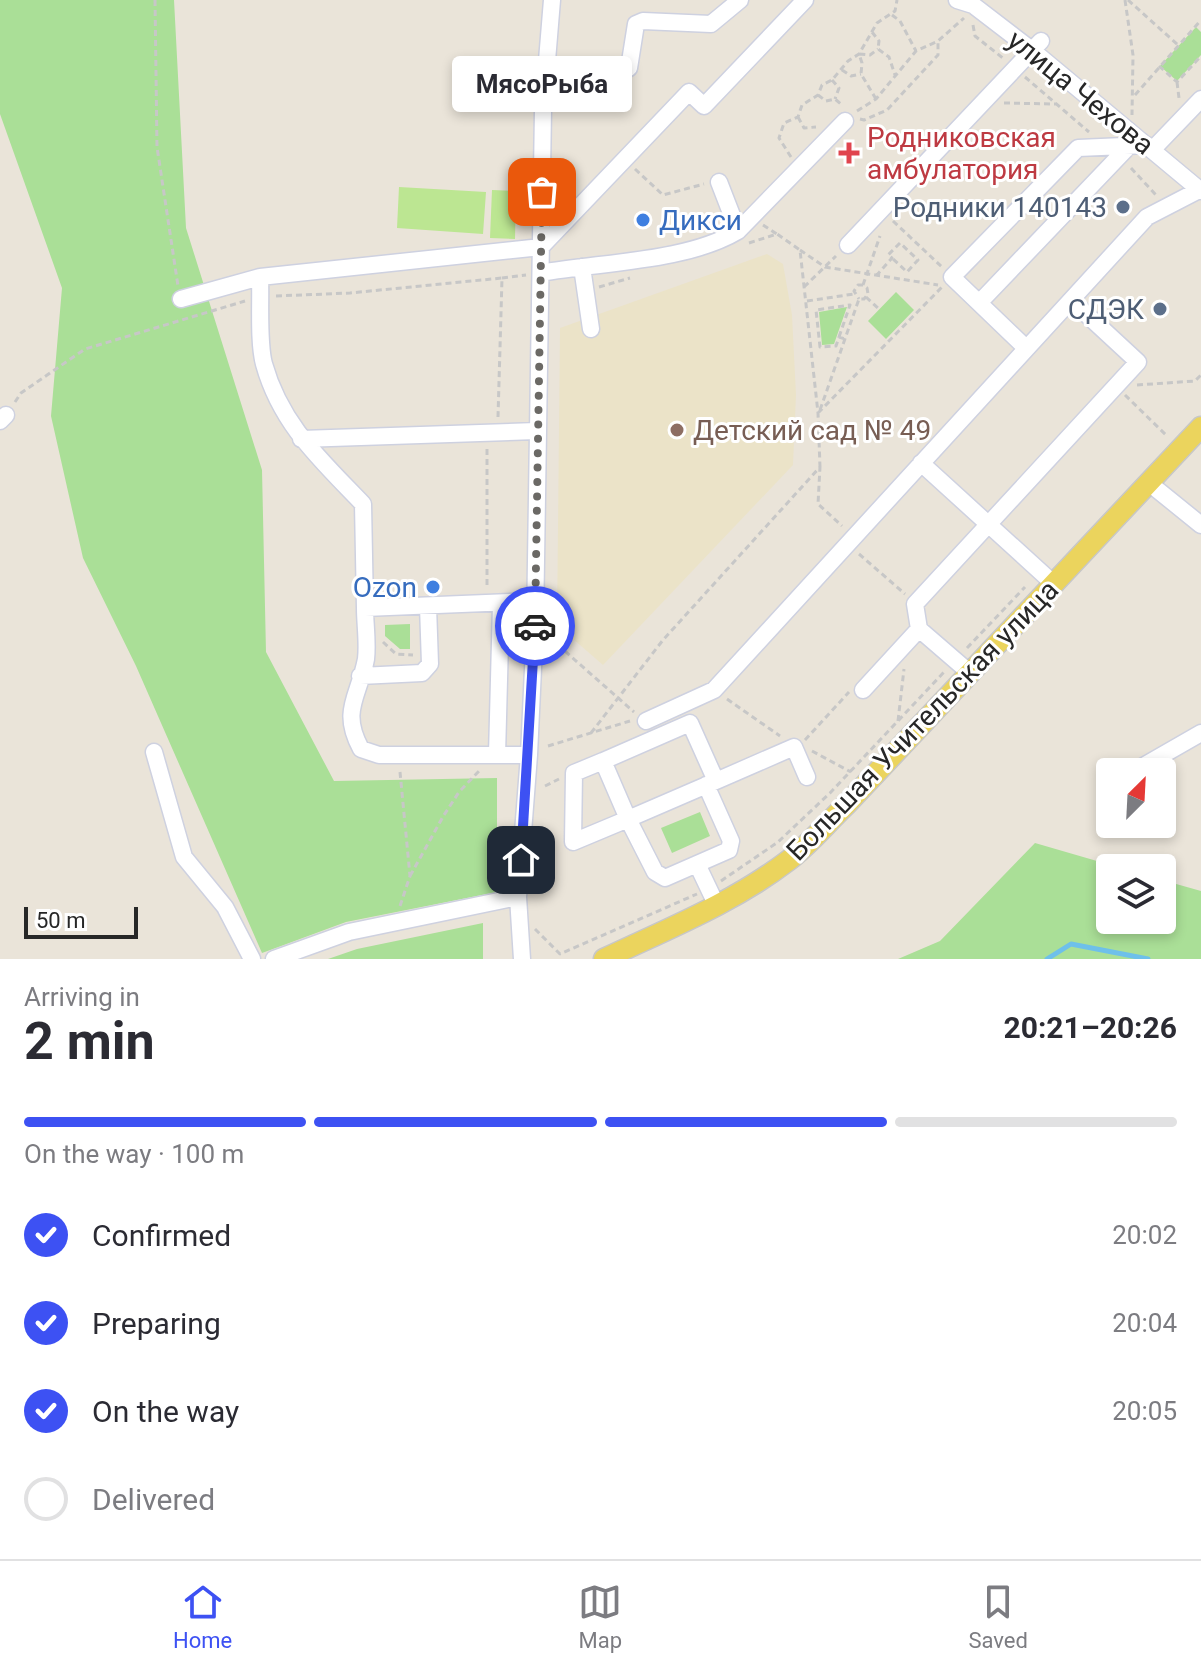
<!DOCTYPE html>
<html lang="en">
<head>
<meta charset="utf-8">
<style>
	:root { --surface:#fff; --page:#f2f2f3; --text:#2b2b33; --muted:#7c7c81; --line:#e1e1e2; --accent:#3d51f3 }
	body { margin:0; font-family:Roboto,sans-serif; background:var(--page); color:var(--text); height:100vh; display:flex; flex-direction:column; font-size:30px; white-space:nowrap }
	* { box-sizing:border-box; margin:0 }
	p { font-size:26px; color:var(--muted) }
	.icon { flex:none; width:44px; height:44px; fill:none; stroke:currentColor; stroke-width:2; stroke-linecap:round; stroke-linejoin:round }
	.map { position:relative; height:959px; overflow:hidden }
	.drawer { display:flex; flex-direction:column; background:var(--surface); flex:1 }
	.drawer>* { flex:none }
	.needle { width:52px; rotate:24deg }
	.fabs { position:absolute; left:1096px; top:758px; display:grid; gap:16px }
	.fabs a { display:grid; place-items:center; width:80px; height:80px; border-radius:8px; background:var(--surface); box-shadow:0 4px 12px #0003; font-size:40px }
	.scale { position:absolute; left:24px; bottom:20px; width:114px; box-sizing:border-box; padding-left:8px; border:4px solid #272727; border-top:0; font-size:22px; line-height:28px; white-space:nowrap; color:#272727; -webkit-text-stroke:6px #fff; paint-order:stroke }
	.pin { position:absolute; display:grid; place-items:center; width:68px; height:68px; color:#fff; margin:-34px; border-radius:16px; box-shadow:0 4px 12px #0006 }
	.courier { position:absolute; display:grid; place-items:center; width:80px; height:80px; margin:-40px; border:6px solid #3d51f3; border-radius:50%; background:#fff; color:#222; box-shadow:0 2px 10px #0007 }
	.bubble { position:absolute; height:56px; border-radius:8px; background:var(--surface); box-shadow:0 4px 12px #0003; font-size:26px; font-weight:700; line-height:56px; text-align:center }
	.head em { font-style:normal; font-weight:700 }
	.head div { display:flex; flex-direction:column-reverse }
	.head { display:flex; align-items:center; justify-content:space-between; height:136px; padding:0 24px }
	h1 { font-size:52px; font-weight:700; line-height:60px }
	.bar { display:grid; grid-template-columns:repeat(4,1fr); gap:12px 8px; align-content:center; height:96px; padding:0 24px }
	.bar i { height:10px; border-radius:6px; background:var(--line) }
	.bar .selected { background:var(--accent) }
	.bar p { grid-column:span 4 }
	ol { padding:0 24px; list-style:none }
	li { display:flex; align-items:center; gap:24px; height:88px }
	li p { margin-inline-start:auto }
	li .icon { padding:8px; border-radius:50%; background:var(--accent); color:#fff; stroke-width:4 }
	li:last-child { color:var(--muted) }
	li i { width:44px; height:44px; border:4px solid var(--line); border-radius:50% }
	.dock { display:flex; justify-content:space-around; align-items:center; height:112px; border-top:2px solid var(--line); background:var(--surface); font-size:22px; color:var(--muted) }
	.dock a { display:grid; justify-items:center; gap:4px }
	.dock .selected { color:var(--accent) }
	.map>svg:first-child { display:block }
	.education { fill:#ebe3c8 }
	.green { fill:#aadf97 }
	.pitch { fill:#bce692 }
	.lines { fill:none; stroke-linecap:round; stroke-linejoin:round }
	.stream { stroke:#6ec0ea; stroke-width:5 }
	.minor-casing { stroke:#ced1e0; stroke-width:19 }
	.major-casing { stroke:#c7c7c7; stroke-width:23 }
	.path { stroke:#c7c7c7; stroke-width:3; stroke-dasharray:6 4; stroke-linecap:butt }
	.minor { stroke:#fff; stroke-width:16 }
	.major { stroke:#ebd45d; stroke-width:20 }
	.done { stroke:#6b6965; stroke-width:8; stroke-dasharray:0 14.4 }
	.route { stroke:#3d51f3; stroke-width:10 }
	.health-dot { fill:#e0444e; stroke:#fff; stroke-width:3 }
	.service-dot { fill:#5c6f8a; stroke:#fff; stroke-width:3 }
	.shop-dot { fill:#3f7fe0; stroke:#fff; stroke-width:3 }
	.education-dot { fill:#8d6e63; stroke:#fff; stroke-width:3 }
	.labels { text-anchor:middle; stroke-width:6; stroke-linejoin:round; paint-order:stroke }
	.street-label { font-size:28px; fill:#272727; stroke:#fff }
	.health-label { font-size:28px; fill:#be3a42; stroke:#fff; text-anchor:start }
	.service-label { font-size:28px; fill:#4e5e75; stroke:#fff; text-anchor:end }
	.shop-label { font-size:28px; fill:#366cbe; stroke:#fff; text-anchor:start }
	.education-label { font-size:28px; fill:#785e54; stroke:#fff; text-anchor:start }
</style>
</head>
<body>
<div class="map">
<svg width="1201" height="959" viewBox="0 0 1201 959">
	<rect width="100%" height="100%" fill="#eae4d9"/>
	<path class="education" d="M 767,254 L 783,264 L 792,315 L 796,395 L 793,465 L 603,665 L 557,625 L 560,328 Z"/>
	<path class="green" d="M 0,0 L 174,0 L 186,228 L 262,470 L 266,652 L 334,781 L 497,778 L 497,892 L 346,922 L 262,953 L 136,666 L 83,558 L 51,416 L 62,288 L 0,114 Z
		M 1196,27 L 1201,32 L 1201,55 L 1177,81 L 1160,66 Z
		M 896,292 L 914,310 L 886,339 L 868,321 Z
		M 847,307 L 834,344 L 822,345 L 819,312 Z
		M 410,624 L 410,649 L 400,649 L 385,636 L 385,625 Z
		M 700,812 L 710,836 L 672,853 L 661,828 Z
		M 1035,843 L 1121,868 L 1110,868 L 1110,920 L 1162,920 L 1162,880 L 1201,891 L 1201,959 L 898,959 L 940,941 Z
		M 483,923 L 483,959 L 328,959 L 357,949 Z"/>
	<path class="pitch" d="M 399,187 L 486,192 L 483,234 L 397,228 Z
		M 492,190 L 516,191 L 515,239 L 490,238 Z"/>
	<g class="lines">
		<path class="stream" d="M 1047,959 L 1071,944 L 1148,959"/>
		<defs>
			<path id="minor" d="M 957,0 L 973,5 L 1033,51 L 1201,191
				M 545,84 L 584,69 L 624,71 L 629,68 L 636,24 L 643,21 L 711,24 L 740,0
				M 1153,149 L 1201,99
				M 719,182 L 738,231
				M 848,245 L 1041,41
				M 582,267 L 591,329
				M 541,273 C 601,262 686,262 738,231 L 845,121
				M 181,299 L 260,277
				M 979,303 L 1129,146
				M 1026,348 L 952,277 L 1078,148 L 1147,145
				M 0,421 L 6,415
				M 301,439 L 536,431
				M 921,463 L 1054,584
				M 1149,483 L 1201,525
				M 535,601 L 365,608 L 363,504 C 321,460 281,425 264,364 C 258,342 261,301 260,277 L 541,247 L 689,92 L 704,106 L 805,0
				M 365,608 C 365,624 368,643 366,659 C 359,697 340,710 361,749 L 379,755 L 529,755
				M 970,673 L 919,629 L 915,604 L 1138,362 L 1071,300
				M 360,676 L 422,673 L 430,664 L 428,606
				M 863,690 L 919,629
				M 646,721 L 714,690 L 1147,217 L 1199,190
				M 690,723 L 716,781 L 628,819 L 603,761 Z
				M 154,752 L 184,857 L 225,907 L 252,959
				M 497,755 L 501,604
				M 603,761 L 574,773 L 573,842 L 628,819 L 655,872 L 665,878 L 729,850 L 731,841 L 706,785
				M 1133,772 L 1201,733
				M 716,781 L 794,747 L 807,777
				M 697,864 L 717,906
				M 274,959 L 349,932 L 518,897
				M 522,959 L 518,897 L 529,755 L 535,625 L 543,109 L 552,0"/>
			<path id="major" d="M 604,959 C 667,929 733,903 789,860 C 810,844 828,822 847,804 L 1201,427"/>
		</defs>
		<use href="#minor" class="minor-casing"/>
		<use href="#major" class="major-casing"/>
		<path class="path" d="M 155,0 L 157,147 L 178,286
			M 1125,0 L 1133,55 L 1132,115
			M 1128,0 L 1178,45
			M 892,15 L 900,21 L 916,51
			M 973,25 L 975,36 L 1004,59
			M 872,32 L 879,41 L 878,49 L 889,57 L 895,75
			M 1159,66 L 1177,82 L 1201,56
			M 842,70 L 851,76 L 861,74
			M 1025,77 L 1089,132
			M 832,80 L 839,88 L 835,99
			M 1177,82 L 1179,98
			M 818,95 L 826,101 L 835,99 L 842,105
			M 1135,95 L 1201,20
			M 876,99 L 861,74 L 862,63 L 859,54 L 870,55 L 878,49
			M 1004,103 L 1056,104
			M 857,111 L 876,99 L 916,51 L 938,41 L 964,18
			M 798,117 L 804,128 L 816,127
			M 860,119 L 864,120 L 887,110 L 938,55 L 938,41
			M 791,157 L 779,138 L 784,123 L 798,117 L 802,105 L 818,95 L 822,85 L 832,80 L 848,61 L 859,54 L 877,23 L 895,11 L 897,0
			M 1131,168 L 1156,195
			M 635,169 L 663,195 L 704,184
			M 893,221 L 943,268
			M 763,225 L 777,234
			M 749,243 L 777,234 L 800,250 L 818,413 L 820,467
			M 800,250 L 825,267 L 938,285
			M 876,276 L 892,258 L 888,255 L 900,243 L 918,260 L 907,272 L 892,258
			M 502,278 L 526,275
			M 863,285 L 880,236
			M 599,287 L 630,278
			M 804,287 L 836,256
			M 276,296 L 350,293 L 502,278 L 498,417
			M 866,297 L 879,309
			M 807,301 L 854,294
			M 839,337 L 850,305 L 816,310 L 820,347 L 836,346 L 839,337 L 845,339
			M 1137,385 L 1195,381 L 1201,375
			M 1125,395 L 1167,436
			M 15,402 L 21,393 L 85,349 L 245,301
			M 820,410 L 859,299 L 864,299 L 868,294 L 867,288 L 863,285 L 858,285 L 854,291 L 859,299
			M 818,413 L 942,287
			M 487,449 L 487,589
			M 859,554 L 905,594
			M 550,638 L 634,712
			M 383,642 L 396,654 L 413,655
			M 967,648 L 1025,587
			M 727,699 L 780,736
			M 898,721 L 904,669
			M 591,733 L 663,640 L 820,467 L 818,504 L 842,526
			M 805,740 L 849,692
			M 548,746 L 630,721
			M 812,751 L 851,772
			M 400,772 L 410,876 L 400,906
			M 545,786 L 559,779
			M 410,876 L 444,815 L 459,792 L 480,770
			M 721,881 L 778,842 L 830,793 L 945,671
			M 535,929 L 560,954 L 697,894"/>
		<use href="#minor" class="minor"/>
		<use href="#major" class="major"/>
	</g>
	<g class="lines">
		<path class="done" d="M 535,626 L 542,192"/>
		<path class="route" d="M 521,860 L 535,626"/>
	</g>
	<path class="health-dot" d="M845 141h8v8h8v8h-8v8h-8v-8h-8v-8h8z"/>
	<g class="service-dot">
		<circle cx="1123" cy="207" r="8"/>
		<circle cx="1160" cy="309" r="8"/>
	</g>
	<g class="shop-dot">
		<circle cx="643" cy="220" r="8"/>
		<circle cx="433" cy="587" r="8"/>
	</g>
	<circle class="education-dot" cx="677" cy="430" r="8"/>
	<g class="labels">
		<g class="street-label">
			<text transform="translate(1081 92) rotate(39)" y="10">улица Чехова</text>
			<text transform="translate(922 720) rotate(-46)" y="10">Большая Учительская улица</text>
		</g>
		<g class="health-label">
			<text x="867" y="147">Родниковская<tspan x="867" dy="32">амбулатория</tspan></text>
		</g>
		<g class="service-label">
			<text x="1107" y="217">Родники 140143</text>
			<text x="1144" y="319">СДЭК</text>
		</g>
		<g class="shop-label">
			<text x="659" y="230">Дикси</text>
			<text x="417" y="597" text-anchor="end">Ozon</text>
		</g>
		<g class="education-label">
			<text x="693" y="440">Детский сад № 49</text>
		</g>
	</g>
</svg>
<div class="fabs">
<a><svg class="needle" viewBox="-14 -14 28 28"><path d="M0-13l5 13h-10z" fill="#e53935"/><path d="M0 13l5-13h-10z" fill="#7c7c81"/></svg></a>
<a><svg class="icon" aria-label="layers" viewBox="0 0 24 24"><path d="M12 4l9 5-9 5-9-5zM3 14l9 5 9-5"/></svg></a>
</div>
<div class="scale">50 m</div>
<div class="pin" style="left:542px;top:192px;background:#ea580c"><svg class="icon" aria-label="bag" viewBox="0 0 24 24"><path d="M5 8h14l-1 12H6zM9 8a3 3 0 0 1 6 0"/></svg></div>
<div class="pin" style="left:521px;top:860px;background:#1f2937"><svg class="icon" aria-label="home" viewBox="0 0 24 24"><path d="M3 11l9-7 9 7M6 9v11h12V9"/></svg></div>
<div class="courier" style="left:535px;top:626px"><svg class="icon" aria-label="car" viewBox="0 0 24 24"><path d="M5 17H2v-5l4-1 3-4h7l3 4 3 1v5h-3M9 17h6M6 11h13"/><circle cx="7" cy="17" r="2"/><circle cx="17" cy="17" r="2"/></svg></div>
<div class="bubble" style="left:452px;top:56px;width:180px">МясоРыба</div>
</div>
<section class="drawer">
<div class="head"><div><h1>2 min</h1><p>Arriving in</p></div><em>20:21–20:26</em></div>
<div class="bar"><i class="selected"></i><i class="selected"></i><i class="selected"></i><i></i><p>On the way · 100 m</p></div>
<ol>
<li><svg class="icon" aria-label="check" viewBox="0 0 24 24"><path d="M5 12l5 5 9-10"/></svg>Confirmed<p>20:02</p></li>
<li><svg class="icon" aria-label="check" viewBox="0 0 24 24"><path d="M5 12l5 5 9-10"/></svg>Preparing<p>20:04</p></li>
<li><svg class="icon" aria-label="check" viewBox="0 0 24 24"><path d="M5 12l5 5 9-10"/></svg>On the way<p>20:05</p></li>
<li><i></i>Delivered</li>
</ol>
</section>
<nav class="dock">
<a class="selected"><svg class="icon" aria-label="home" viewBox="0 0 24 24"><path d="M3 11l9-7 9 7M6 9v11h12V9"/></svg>Home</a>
<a><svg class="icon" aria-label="map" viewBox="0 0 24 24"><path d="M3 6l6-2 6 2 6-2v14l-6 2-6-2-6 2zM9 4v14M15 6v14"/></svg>Map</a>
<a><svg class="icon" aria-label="saved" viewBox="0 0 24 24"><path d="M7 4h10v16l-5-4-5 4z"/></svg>Saved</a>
</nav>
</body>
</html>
